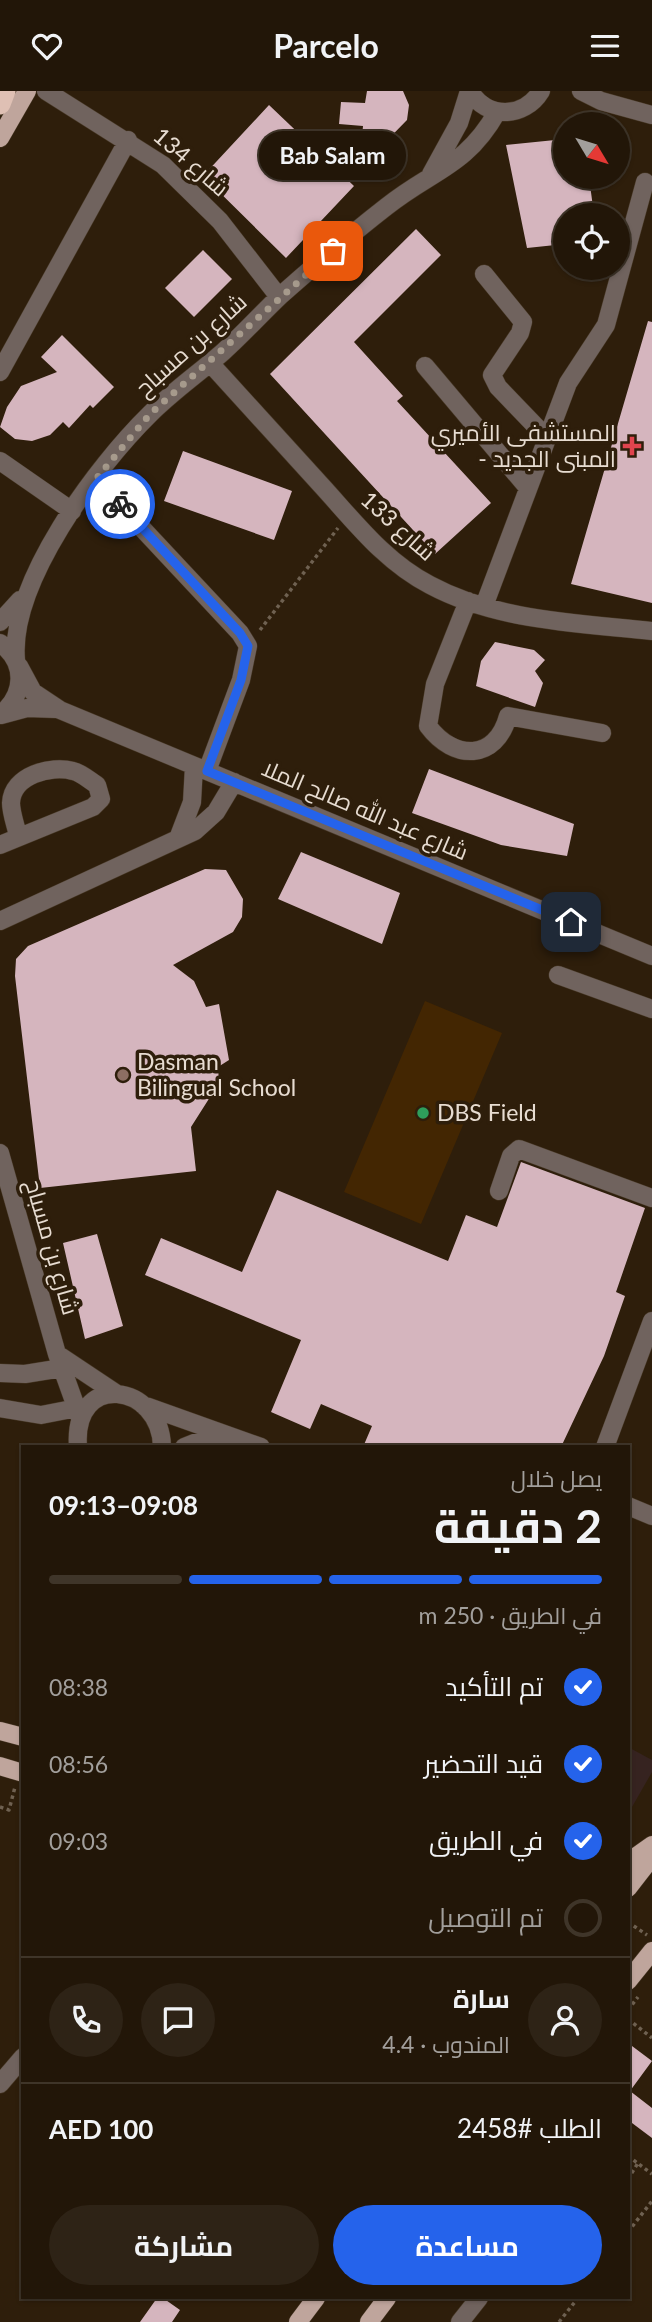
<!DOCTYPE html>
<html lang="ar">
<head>
<meta charset="utf-8">
<style>
	:root { --surface:#221608; --page:#2e2316; --text:#f1f3f6; --muted:#a29f9c; --line:#3f3529; --accent:#2563eb }
	body { margin:0; font-family:Lato,Cairo,sans-serif; background:var(--page); color:var(--text); direction:rtl; height:100vh; display:flex; flex-direction:column; font-size:26px; white-space:nowrap }
	* { box-sizing:border-box; margin:0 }
	p { font-size:23px; color:var(--muted) }
	.icon { flex:none; width:38px; height:38px; fill:none; stroke:currentColor; stroke-width:2; stroke-linecap:round; stroke-linejoin:round }
	.map { position:relative; flex:1; overflow:hidden; direction:ltr }
	.details { position:absolute; left:21px; top:1354px; width:609px; height:854px; display:flex; flex-direction:column; background:var(--surface); border-radius:0px; box-shadow:0 2px 5px #0004,0 0 0 2px var(--line); direction:rtl }
	.details>* { flex:none }
	.needle { width:46px; rotate:128deg }
	.controls { position:absolute; left:553px; top:21px; display:grid; gap:14px }
	.controls a { display:grid; place-items:center; width:77px; height:77px; border-radius:50%; background:var(--surface); box-shadow:0 2px 5px #0004,0 0 0 2px var(--line); font-size:35px }
	.pin { position:absolute; display:grid; place-items:center; width:60px; height:60px; color:#fff; margin:-30px; border-radius:14px; box-shadow:0 4px 10px #0006 }
	.courier { position:absolute; display:grid; place-items:center; width:70px; height:70px; margin:-35px; border:5px solid #2563eb; border-radius:50%; background:#fff; color:#222; box-shadow:0 2px 9px #0007 }
	.bubble { position:absolute; height:49px; border-radius:24px; background:var(--surface); box-shadow:0 2px 5px #0004,0 0 0 2px var(--line); font-size:23px; font-weight:700; line-height:49px; text-align:center; direction:rtl }
	.summary em { font-style:normal; font-weight:700 }
	.summary div { display:flex; flex-direction:column-reverse }
	.summary { display:flex; align-items:center; justify-content:space-between; height:119px; padding:0 28px }
	h1 { font-size:46px; font-weight:700; line-height:52px }
	.bar { display:grid; grid-template-columns:repeat(4,1fr); gap:10px 7px; align-content:center; height:84px; padding:0 28px }
	.bar i { height:9px; border-radius:5px; background:var(--line) }
	.bar .selected { background:var(--accent) }
	.bar p { grid-column:span 4 }
	.line { display:flex; align-items:center; gap:18px; padding:0 28px; border-top:2px solid var(--line) }
	.line div { flex:1 }
	.round { display:grid; place-items:center; flex:none; width:74px; height:74px; border-radius:37px; background:var(--page) }
	ol { padding:0 28px; list-style:none }
	li { display:flex; align-items:center; gap:21px; height:77px }
	li p { margin-inline-start:auto }
	li .icon { padding:7px; border-radius:50%; background:var(--accent); color:#fff; stroke-width:4 }
	li:last-child { color:var(--muted) }
	li i { width:38px; height:38px; border:4px solid var(--line); border-radius:50% }
	.cta { display:flex; gap:14px; margin-top:auto; padding:14px 28px }
	.cta a { flex:1; height:80px; border-radius:42px; background:var(--accent); color:#fff; font-size:28px; font-weight:700; line-height:80px; text-align:center }
	.cta a+a { background:var(--page); color:var(--text) }
	header { display:flex; justify-content:space-between; align-items:center; height:91px; padding:0 28px; background:var(--surface); font-size:32px; font-weight:700 }
	.map>svg:first-child { display:block }
	.medical { fill:#362320 }
	.green { fill:#432602 }
	.building { fill:#d5b5be }
	.lines { fill:none; stroke-linecap:round; stroke-linejoin:round }
	.minor-casing { stroke:#483927; stroke-width:19 }
	.major-casing { stroke:#483927; stroke-width:19 }
	.highway-casing { stroke:#483927; stroke-width:23 }
	.path { stroke:#6f6151; stroke-width:3.5; stroke-dasharray:3.5 3.5; stroke-linecap:butt }
	.minor { stroke:#70635e; stroke-width:18 }
	.major { stroke:#bfa59c; stroke-width:18 }
	.highway { stroke:#dfc0b4; stroke-width:21 }
	.done { stroke:#a69a8c; stroke-width:7; stroke-dasharray:0 12.6 }
	.route { stroke:#2563eb; stroke-width:9 }
	.health-dot { fill:#e0444e; stroke:#2e1e0b; stroke-width:2.5 }
	.education-dot { fill:#8d6e63; stroke:#2e1e0b; stroke-width:2.5 }
	.leisure-dot { fill:#2e9e5b; stroke:#2e1e0b; stroke-width:2.5 }
	.labels { text-anchor:middle; stroke-width:7; stroke-linejoin:round; paint-order:stroke }
	.street-label { font-size:23px; fill:#e7dcd1; stroke:#2e1e0b }
	.poi-label { font-size:23px; fill:#e7dcd1; stroke:#2e1e0b; text-anchor:start }
</style>
</head>
<body>
<header><svg class="icon" aria-label="menu" viewBox="0 0 24 24"><path d="M4 6h16M4 12h16M4 18h16"/></svg>Parcelo<svg class="icon" aria-label="heart" viewBox="0 0 24 24"><path d="M12 20l-8-8c-3-5 5-10 8-4 3-6 11-1 8 4z"/></svg></header>
<div class="map">
<svg width="652" height="2231" viewBox="0 0 652 2231">
	<rect width="100%" height="100%" fill="#2e1e0b"/>
	<path class="medical" d="M 628,1656 L 652,1669 L 652,1681 L 628,1723 Z"/>
	<path class="green" d="M 425,910 L 502,942 L 421,1133 L 344,1101 Z"/>
	<path class="building" d="M 367,0 L 403,0 L 409,14 L 407,29 L 359,78 L 363,35 L 339,33 L 341,11 L 365,12 Z
		M 269,14 L 354,95 L 286,167 L 203,85 Z
		M 565,48 L 565,86 L 589,86 L 594,124 L 565,124 L 565,153 L 527,157 L 506,54 Z
		M 416,138 L 441,164 L 354,251 L 403,305 L 397,310 L 491,412 L 435,463 L 270,283 Z
		M 203,159 L 232,188 L 194,226 L 165,197 Z
		M 648,230 L 652,231 L 652,512 L 571,493 Z
		M 62,244 L 114,296 L 93,317 L 90,314 L 69,337 L 63,331 L 50,344 L 32,350 L 15,348 L 0,336 L 7,316 L 21,295 L 57,281 L 41,266 Z
		M 183,360 L 292,400 L 274,449 L 164,410 Z
		M 495,551 L 534,559 L 545,569 L 535,580 L 543,592 L 535,616 L 476,595 L 481,570 Z
		M 429,678 L 574,733 L 567,765 L 501,754 L 412,722 Z
		M 301,761 L 400,802 L 382,853 L 278,808 Z
		M 205,778 L 226,779 L 243,808 L 242,826 L 233,841 L 173,874 L 194,890 L 206,916 L 219,913 L 229,969 L 218,976 L 219,992 L 191,1036 L 196,1080 L 40,1097 L 15,885 L 16,868 L 28,855 Z
		M 521,1071 L 645,1117 L 616,1201 L 625,1205 L 604,1265 L 561,1356 L 363,1356 L 372,1335 L 321,1313 L 310,1338 L 271,1321 L 301,1249 L 145,1184 L 161,1147 L 242,1181 L 277,1099 L 448,1170 L 466,1124 L 497,1136 Z
		M 97,1143 L 123,1235 L 85,1248 L 63,1152 Z
		M 628,1952 L 652,1970 L 630,2000 L 652,2017 L 652,2047 L 628,2029 Z
		M 157,2207 L 163,2207 L 180,2219 L 172,2231 L 140,2231 Z"/>
	<g class="lines">
		<defs>
			<path id="minor" d="M 46,0 L 163,74 L 220,130 L 279,206
				M 470,0 C 486,28 524,28 541,0
				M 581,0 L 601,10 L 652,24
				M 431,83 L 459,32 L 469,0
				M 484,183 L 523,231 L 520,242 L 492,284 L 498,296 L 547,347
				M 210,272 C 247,313 284,353 321,394 C 354,430 385,471 430,494 C 497,530 578,532 652,540
				M 425,275 L 528,397
				M 0,281 L 128,49
				M 0,370 L 72,420
				M 96,388 L 240,542 L 248,555 L 241,589 L 207,680
				M 468,510 L 435,593 L 428,635 C 454,670 496,670 508,625 L 602,642
				M 484,515 L 568,292 L 606,234 L 645,91
				M 0,531 L 20,509
				M 0,552 C 27,572 25,604 0,624
				M 16,569 C 9,492 97,375 150,323 C 173,300 199,282 223,261 C 243,243 261,223 280,205 C 315,174 350,144 386,116 C 432,79 466,76 497,21
				M 19,575 L 33,601 L 60,619 L 652,865
				M 1,624 L 27,617 L 56,618
				M 179,745 L 192,711 L 194,675
				M 0,754 L 93,716 L 101,708 L 97,694 C 90,690 82,682 73,680 C 51,674 12,684 11,712 C 11,722 16,735 18,745
				M 0,830 L 195,740 L 216,721 L 234,691
				M 558,884 L 652,918
				M 0,1062 L 57,1263 L 80,1327
				M 499,1100 L 511,1065 L 519,1058 L 652,1107
				M 57,1263 L 117,1303
				M 0,1282 L 25,1283 L 62,1277
				M 143,1314 L 261,1356
				M 0,1317 L 41,1324 L 77,1317
				M 78,1356 C 72,1279 161,1292 162,1356
				M 184,1356 L 204,1348 L 224,1346
				M 605,1356 L 652,1230
				M 628,1415 L 652,1425
				M 0,1993 L 23,1966
				M 460,2231 L 479,2207"/>
			<path id="major" d="M 0,47 L 27,0
				M 0,1640 L 23,1646
				M 0,1675 L 23,1682
				M 628,1771 L 652,1754
				M 628,1797 L 652,1766
				M 628,1890 L 652,1860
				M 298,2231 L 316,2207
				M 369,2231 L 387,2207"/>
			<path id="highway" d="M 0,13 L 5,0"/>
		</defs>
		<use href="#minor" class="minor-casing"/>
		<use href="#major" class="major-casing"/>
		<use href="#highway" class="highway-casing"/>
		<path class="path" d="M 260,539 L 338,437
			M 0,1716 L 9,1719 L 15,1696
			M 628,1831 L 647,1844
			M 628,1919 L 638,1906
			M 628,1928 L 652,1947
			M 628,2065 L 652,2083
			M 628,2088 L 638,2072
			M 628,2141 L 652,2110
			M 559,2231 L 578,2207"/>
		<use href="#minor" class="minor"/>
		<use href="#major" class="major"/>
		<use href="#highway" class="highway"/>
	</g>
	<g class="lines">
		<path class="done" d="M 120,413 L 96,388 L 150,323 L 333,160"/>
		<path class="route" d="M 120,413 L 240,542 L 248,555 L 241,589 L 207,680 L 571,831"/>
	</g>
	<path class="health-dot" d="M628.5 344.5h7v7h7v7h-7v7h-7v-7h-7v-7h7z"/>
	<circle class="education-dot" cx="123" cy="984" r="7"/>
	<circle class="leisure-dot" cx="423" cy="1022" r="7"/>
	<g class="labels">
		<g class="street-label">
			<text transform="translate(191 71) rotate(41)" y="8">شارع 134</text>
			<text transform="translate(191 254) rotate(-42)" y="8">شارع بن مسباح</text>
			<text transform="translate(398 435) rotate(42)" y="8">شارع 133</text>
			<text transform="translate(365 719) rotate(23)" y="8">شارع عبد الله صالح الملا</text>
			<text transform="translate(52 1156) rotate(74)" y="8">شارع بن مسباح</text>
		</g>
		<g class="poi-label">
			<text x="616" y="350" text-anchor="end">المستشفى الأميري<tspan x="616" dy="26">- المبنى الجديد</tspan></text>
			<text x="137" y="979">Dasman<tspan x="137" dy="26">Bilingual School</tspan></text>
			<text x="437" y="1030">DBS Field</text>
		</g>
	</g>
</svg>
<div class="controls">
<a><svg class="needle" viewBox="-14 -14 28 28"><path d="M0-13l5 13h-10z" fill="#e53935"/><path d="M0 13l5-13h-10z" fill="#a29f9c"/></svg></a>
<a><svg class="icon" aria-label="locate" viewBox="0 0 24 24"><circle cx="12" cy="12" r="6"/><path d="M12 2v4M12 18v4M2 12h4M18 12h4"/></svg></a>
</div>
<div class="pin" style="left:333px;top:160px;background:#ea580c"><svg class="icon" aria-label="bag" viewBox="0 0 24 24"><path d="M5 8h14l-1 12H6zM9 8a3 3 0 0 1 6 0"/></svg></div>
<div class="pin" style="left:571px;top:831px;background:#1f2937"><svg class="icon" aria-label="home" viewBox="0 0 24 24"><path d="M3 11l9-7 9 7M6 9v11h12V9"/></svg></div>
<div class="courier" style="left:120px;top:413px"><svg class="icon" aria-label="bike" viewBox="0 0 24 24"><circle cx="6" cy="16" r="4"/><circle cx="18" cy="16" r="4"/><path d="M6 16l4-8h5l3 8M10 8l3 8H6M13 5h3"/></svg></div>
<div class="bubble" style="left:259px;top:40px;width:147px">Bab Salam</div>
<section class="details">
<div class="summary"><div><h1>2 دقيقة</h1><p>يصل خلال</p></div><em>09:08–09:13</em></div>
<div class="bar"><i class="selected"></i><i class="selected"></i><i class="selected"></i><i></i><p>في الطريق · 250 m</p></div>
<ol>
<li><svg class="icon" aria-label="check" viewBox="0 0 24 24"><path d="M5 12l5 5 9-10"/></svg>تم التأكيد<p>08:38</p></li>
<li><svg class="icon" aria-label="check" viewBox="0 0 24 24"><path d="M5 12l5 5 9-10"/></svg>قيد التحضير<p>08:56</p></li>
<li><svg class="icon" aria-label="check" viewBox="0 0 24 24"><path d="M5 12l5 5 9-10"/></svg>في الطريق<p>09:03</p></li>
<li><i></i>تم التوصيل</li>
</ol>
<div class="line" style="height:126px"><a class="round"><svg class="icon" aria-label="person" viewBox="0 0 24 24"><circle cx="12" cy="8" r="4"/><path d="M4 21q1-7 8-7t8 7"/></svg></a><div><b>سارة</b><p>المندوب · 4.4</p></div><a class="round"><svg class="icon" aria-label="chat" viewBox="0 0 24 24"><path d="M4 5h16v11H9l-5 4z"/></svg></a><a class="round"><svg class="icon" aria-label="phone" viewBox="0 0 24 24"><path d="M5 4h4l2 5-3 2q2 4 5 5l2-3 5 2v4C11 20 4 13 5 4z"/></svg></a></div>
<div class="line" style="height:91px"><div>الطلب #2458</div><b>AED 100</b></div>
<div class="cta"><a>مساعدة</a><a>مشاركة</a></div>
</section>
</div>
</body>
</html>
